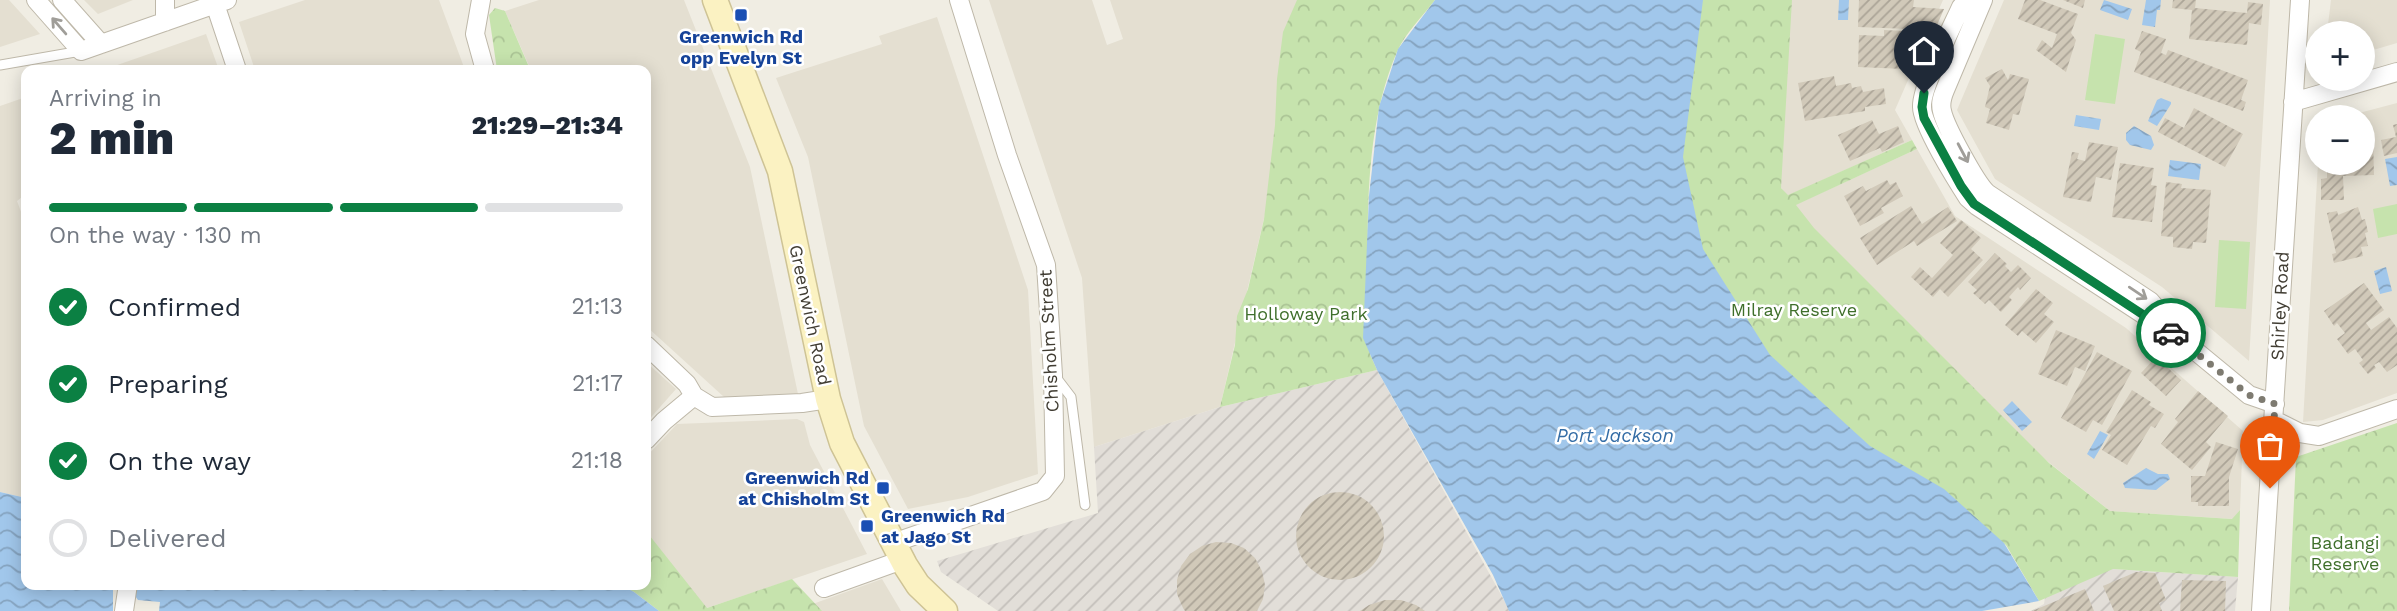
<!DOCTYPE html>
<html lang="en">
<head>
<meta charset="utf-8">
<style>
	:root { --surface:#fff; --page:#f2f2f3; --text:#1f2937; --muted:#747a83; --line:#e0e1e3; --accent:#0b8043 }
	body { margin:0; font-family:"Work Sans",sans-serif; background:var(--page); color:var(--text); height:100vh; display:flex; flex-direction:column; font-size:26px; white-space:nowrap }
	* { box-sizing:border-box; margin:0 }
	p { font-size:23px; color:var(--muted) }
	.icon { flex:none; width:38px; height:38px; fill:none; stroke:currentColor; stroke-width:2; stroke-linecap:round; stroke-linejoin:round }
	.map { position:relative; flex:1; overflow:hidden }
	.panel { position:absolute; left:21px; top:65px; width:630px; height:525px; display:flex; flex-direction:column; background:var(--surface); border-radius:14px; box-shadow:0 4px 18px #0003 }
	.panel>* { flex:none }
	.controls { position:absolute; left:2305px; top:21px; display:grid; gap:14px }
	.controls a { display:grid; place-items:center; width:70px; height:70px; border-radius:50%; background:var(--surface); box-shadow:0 4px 18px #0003; font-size:35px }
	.pin { position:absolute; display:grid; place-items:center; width:60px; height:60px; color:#fff; margin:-72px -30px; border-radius:50% 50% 50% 0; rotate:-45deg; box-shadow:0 0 7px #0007 }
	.pin .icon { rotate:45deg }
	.courier { position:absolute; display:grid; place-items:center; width:70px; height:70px; margin:-35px; border:5px solid #0b8043; border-radius:50%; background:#fff; color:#222; box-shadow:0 2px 9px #0007 }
	.overview em { font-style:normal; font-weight:800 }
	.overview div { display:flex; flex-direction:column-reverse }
	.overview { display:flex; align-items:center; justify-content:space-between; height:119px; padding:0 28px }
	h1 { font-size:46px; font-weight:800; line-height:52px }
	.bar { display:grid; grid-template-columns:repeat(4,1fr); gap:10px 7px; align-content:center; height:84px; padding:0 28px }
	.bar i { height:9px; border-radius:5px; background:var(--line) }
	.bar .on { background:var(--accent) }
	.bar p { grid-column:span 4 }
	ol { padding:0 28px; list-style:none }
	li { display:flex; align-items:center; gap:21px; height:77px }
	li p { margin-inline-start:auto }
	li .icon { padding:7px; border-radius:50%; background:var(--accent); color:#fff; stroke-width:4 }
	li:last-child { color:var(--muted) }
	li i { width:38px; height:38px; border:4px solid var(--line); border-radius:50% }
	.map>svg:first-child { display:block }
	.residential { fill:#e4dfd1 }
	.industrial { fill:url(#industrial-furrows) }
	.forest { fill:url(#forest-crowns) }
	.garden { fill:#c6e3ad }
	.water { fill:url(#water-waves) }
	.pier { fill:#f0ede3 }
	.building { fill:url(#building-hatch) }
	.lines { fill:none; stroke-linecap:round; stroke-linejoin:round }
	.lane-casing { stroke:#beb8a9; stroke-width:11 }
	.street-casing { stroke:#beb8a9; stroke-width:20 }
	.secondary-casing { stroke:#cec395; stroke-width:27 }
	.lane { stroke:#fff; stroke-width:9 }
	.street { stroke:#fff; stroke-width:18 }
	.secondary { stroke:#fbf2c2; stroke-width:24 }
	.oneway { stroke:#a09e99 }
	.done { stroke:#7e7b71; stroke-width:7; stroke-dasharray:0 12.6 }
	.route { stroke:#0b8043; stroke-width:9 }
	.transit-dot { fill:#1a4fb4; stroke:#fff; stroke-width:2.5 }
	.labels { text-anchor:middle; stroke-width:5; stroke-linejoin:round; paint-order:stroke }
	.transit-label { font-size:18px; font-weight:bold; fill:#164399; stroke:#fff }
	.street-label { font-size:18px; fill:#413d33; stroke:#fff }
	.park-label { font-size:18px; fill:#3f6f2b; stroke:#fff }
	.water-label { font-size:19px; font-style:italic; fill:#346da6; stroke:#fff }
</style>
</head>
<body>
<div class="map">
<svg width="2397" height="611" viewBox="0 0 2397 611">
	<defs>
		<pattern id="industrial-furrows" width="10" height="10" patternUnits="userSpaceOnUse" patternTransform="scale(1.75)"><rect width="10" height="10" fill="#e2ded8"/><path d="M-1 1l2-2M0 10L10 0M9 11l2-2" fill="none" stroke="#c3bfba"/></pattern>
		<pattern id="forest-crowns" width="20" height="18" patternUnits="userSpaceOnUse" patternTransform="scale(1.75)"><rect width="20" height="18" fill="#c6e3ad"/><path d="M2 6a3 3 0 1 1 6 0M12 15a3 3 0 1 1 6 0" fill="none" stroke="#abc495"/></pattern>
		<pattern id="water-waves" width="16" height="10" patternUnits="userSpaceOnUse" patternTransform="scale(1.75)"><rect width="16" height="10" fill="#a1c7eb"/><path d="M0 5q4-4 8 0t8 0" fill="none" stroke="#85a3bf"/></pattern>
		<pattern id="building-hatch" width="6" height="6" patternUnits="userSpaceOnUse" patternTransform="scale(1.75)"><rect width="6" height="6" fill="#d1c9b9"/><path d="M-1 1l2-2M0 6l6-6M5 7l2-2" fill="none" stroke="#aba497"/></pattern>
	</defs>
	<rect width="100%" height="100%" fill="#f0ede3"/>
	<path class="residential" d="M 0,0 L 9,0 L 40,34 L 0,47 Z
		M 84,0 L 133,0 L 98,14 Z
		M 305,0 L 439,0 L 465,70 L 255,70 L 239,22 Z
		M 539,0 L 684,0 L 750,167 L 798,394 L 724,397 L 646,326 L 646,70 L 520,70 L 529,66 L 505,11 Z
		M 989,0 L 1092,0 L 1107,45 L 1123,39 L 1110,0 L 1315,0 L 1220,407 L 1094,447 L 1082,278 Z
		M 1787,0 L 1943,0 L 1895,110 L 1912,140 L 1787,196 L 1767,169 Z
		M 2004,0 L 2270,0 L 2249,361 L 2162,287 L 1995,179 L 1957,110 Z
		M 2331,0 L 2397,0 L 2397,43 L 2363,53 L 2362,33 L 2327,33 Z
		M 937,17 L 1028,290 L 1038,474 L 968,497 L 908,509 L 864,426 L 808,157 L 776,78 L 882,44 L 879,36 Z
		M 206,34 L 219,70 L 103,70 Z
		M 26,97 L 26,194 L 17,201 L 26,225 L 26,498 L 0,492 L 0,106 Z
		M 2397,103 L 2397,393 L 2323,420 L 2303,422 L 2318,163 L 2362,163 L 2362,117 L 2344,117 Z
		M 1917,149 L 1955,216 L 2126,328 L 2243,431 L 2240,510 L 2233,519 L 2110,511 L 1914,355 L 1795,205 Z
		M 646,362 L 676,389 L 646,423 Z
		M 797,419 L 804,422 L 810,445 L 867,554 L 698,611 L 659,611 L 646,584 L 646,457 L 677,424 Z
		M 882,579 L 901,611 L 817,611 L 810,605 Z"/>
	<path class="industrial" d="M 1377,370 L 1510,611 L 998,611 L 941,572 L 937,561 L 1098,513 L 1094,447 L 1220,407 Z
		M 2050,565 L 2238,577 L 2235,611 L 2031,611 L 2044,604 Z"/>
	<path class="forest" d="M 1297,0 L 1435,0 C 1423,16 1405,33 1397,52 C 1358,142 1369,258 1370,354 L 1377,370 L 1220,407 L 1235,345 L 1237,316 L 1248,289 L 1264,219 L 1275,125 L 1277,79 L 1283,32 Z
		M 1687,0 L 1792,0 L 1781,188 L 1788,195 L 1912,140 L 1917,149 L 1796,205 L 1814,228 L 2049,463 L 2110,511 L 2232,519 L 2240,510 L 2238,577 L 2113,569 L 2039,601 L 2006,545 L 1882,458 L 1713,305 L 1671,109 Z
		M 495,8 L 505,11 L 529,67 L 520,70 L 497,70 L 489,15 Z
		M 2397,423 L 2397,611 L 2289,611 L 2296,457 Z
		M 646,531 L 707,608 L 792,579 L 822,611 L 659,611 L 634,592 L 619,585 L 646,584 Z"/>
	<path class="garden" d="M 2095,34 L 2125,39 L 2115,104 L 2085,100 Z
		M 2397,204 L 2397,234 L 2378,238 L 2373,209 Z
		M 2219,240 L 2250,242 L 2246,309 L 2215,307 Z"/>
	<path class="water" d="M 1435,0 L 1703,0 L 1683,157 L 1703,249 L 1770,355 L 1870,446 L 1944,489 L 2004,543 L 2039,601 L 1982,611 L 1509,611 L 1493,575 L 1377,370 L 1363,338 L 1369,196 L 1379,107 L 1398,49 Z
		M 1839,0 L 1849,0 L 1848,20 L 1838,20 Z
		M 2104,0 L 2132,9 L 2128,20 L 2100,10 Z
		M 2146,0 L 2161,0 L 2160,10 L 2157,10 L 2155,27 L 2142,25 Z
		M 2161,98 L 2171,102 L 2171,104 L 2157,126 L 2148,121 L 2157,100 Z
		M 2076,115 L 2101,119 L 2099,130 L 2074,126 Z
		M 2134,126 L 2151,136 L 2154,145 L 2151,150 L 2130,145 L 2126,140 L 2126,133 Z
		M 2397,157 L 2397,185 L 2390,186 L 2385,159 Z
		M 2170,160 L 2201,164 L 2199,180 L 2168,176 Z
		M 2386,267 L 2392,291 L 2380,294 L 2374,271 Z
		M 2012,401 L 2032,422 L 2022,431 L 2003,410 Z
		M 2100,431 L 2108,435 L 2094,459 L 2087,454 Z
		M 2146,468 L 2158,474 L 2168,474 L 2170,479 L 2156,490 L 2125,488 L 2123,483 Z
		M 0,492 L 26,498 L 26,584 L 619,584 L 634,592 L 659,611 L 0,611 Z"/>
	<path class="pier" d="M 100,585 L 136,585 L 133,593 L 138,600 L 160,602 L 159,611 L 113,611 L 113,586 Z"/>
	<path class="building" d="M 1859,0 L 1914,0 L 1913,7 L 1944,9 L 1935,30 L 1858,27 Z
		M 2025,0 L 2040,0 L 2078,14 L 2071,33 L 2076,40 L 2066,72 L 2036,50 L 2042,40 L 2052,48 L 2057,34 L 2018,19 Z
		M 2063,0 L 2085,0 L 2083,8 Z
		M 2173,0 L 2196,0 L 2195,8 L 2247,13 L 2248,2 L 2263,4 L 2261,25 L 2249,23 L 2247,45 L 2189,39 L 2192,10 L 2172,8 Z
		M 1884,30 L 1905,31 L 1904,69 L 1858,67 L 1859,35 L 1884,36 Z
		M 2142,31 L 2166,39 L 2161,53 L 2166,55 L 2168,50 L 2248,80 L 2241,100 L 2246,102 L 2243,111 L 2134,72 L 2141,52 L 2135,49 Z
		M 2002,69 L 2008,80 L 2010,74 L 2029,79 L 2019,115 L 2013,114 L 2009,130 L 1986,123 L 1990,109 L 1985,107 L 1990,86 L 1985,78 Z
		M 1834,76 L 1836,86 L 1851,83 L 1852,88 L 1861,86 L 1863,92 L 1884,88 L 1886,104 L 1865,107 L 1865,111 L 1805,121 L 1798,83 Z
		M 2194,108 L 2243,134 L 2225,167 L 2158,132 L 2165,118 L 2184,128 Z
		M 1872,120 L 1879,134 L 1898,126 L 1904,142 L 1882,152 L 1880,148 L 1850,161 L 1838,135 Z
		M 2397,124 L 2397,153 L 2384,156 L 2381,140 L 2396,137 L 2393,125 Z
		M 2362,137 L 2373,137 L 2374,175 L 2343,176 L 2344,200 L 2321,200 L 2321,179 L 2327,178 L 2327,163 L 2362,163 Z
		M 2089,142 L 2118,147 L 2111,180 L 2096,177 L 2091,202 L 2063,197 L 2072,152 L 2079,153 L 2077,159 L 2085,161 Z
		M 2120,163 L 2154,168 L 2151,185 L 2157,186 L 2152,222 L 2112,217 Z
		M 1887,180 L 1890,185 L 1896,182 L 1903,196 L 1881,208 L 1884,213 L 1860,226 L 1844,196 L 1863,186 L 1866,191 Z
		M 2166,182 L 2182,184 L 2181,188 L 2211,190 L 2206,243 L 2193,242 L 2192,249 L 2173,247 L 2173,237 L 2161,236 Z
		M 1911,206 L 1922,224 L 1948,207 L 1957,221 L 1917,246 L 1914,241 L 1877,265 L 1860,238 Z
		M 2358,207 L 2362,220 L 2365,219 L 2368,232 L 2365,233 L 2368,246 L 2361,247 L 2363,256 L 2334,263 L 2332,254 L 2336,253 L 2327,213 L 2337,211 L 2338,215 Z
		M 1961,220 L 1981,238 L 1971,249 L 1983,260 L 1948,297 L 1940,289 L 1933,297 L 1911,277 L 1920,267 L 1932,278 L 1953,255 L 1940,243 Z
		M 1995,253 L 2007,264 L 2005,266 L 2011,272 L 2018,265 L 2031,278 L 2020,290 L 2018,287 L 2009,297 L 2012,300 L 2001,312 L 1989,300 L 1985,304 L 1973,293 L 1977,290 L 1968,282 Z
		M 2364,283 L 2384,310 L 2366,323 L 2371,330 L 2389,317 L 2397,328 L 2397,365 L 2387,372 L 2379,362 L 2374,365 L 2376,368 L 2368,374 L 2359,363 L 2363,360 L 2355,349 L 2348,354 L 2337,339 L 2345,333 L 2337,323 L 2334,326 L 2324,311 Z
		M 2036,289 L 2053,303 L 2044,314 L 2054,322 L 2036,343 L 2022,331 L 2018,336 L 2005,325 Z
		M 2056,330 L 2095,346 L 2085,371 L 2075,367 L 2067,386 L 2038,374 Z
		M 2097,352 L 2132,371 L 2102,425 L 2093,420 L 2086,432 L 2061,418 Z
		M 2156,357 L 2181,380 L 2166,396 L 2141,373 Z
		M 2132,390 L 2151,402 L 2149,405 L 2164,414 L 2155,428 L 2151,426 L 2127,465 L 2102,450 L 2111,435 L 2106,432 Z
		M 2198,391 L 2228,416 L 2206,442 L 2211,447 L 2192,470 L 2161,444 L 2178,422 L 2175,419 Z
		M 2216,442 L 2238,449 L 2229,477 L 2229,506 L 2198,506 L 2198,502 L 2191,502 L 2191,476 L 2205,476 Z
		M1296 536a44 44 0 1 1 88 0a44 44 0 1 1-88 0Z
		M 1216,542 L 1231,543 L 1244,548 L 1255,558 L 1262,571 L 1265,585 L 1263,599 L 1257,611 L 1185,611 L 1183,608 L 1177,594 L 1177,580 L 1181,566 L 1190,554 L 1202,546 Z
		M 2136,572 L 2155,573 L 2166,600 L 2159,603 L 2162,611 L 2114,611 L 2103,586 Z
		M 2182,580 L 2226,581 L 2225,611 L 2180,611 Z
		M 2085,589 L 2094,611 L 2032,611 Z
		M 1385,600 L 1401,600 L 1416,605 L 1425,611 L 1360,611 L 1369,605 Z"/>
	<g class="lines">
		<defs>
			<path id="lane" d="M 0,65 L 81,51
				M 1055,376 L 1071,397 L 1085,505"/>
			<path id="street" d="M 36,0 L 81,51 L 227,0
				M 62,0 L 101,44
				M 481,0 L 475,34 L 485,70
				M 1968,0 L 1961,7 C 1952,27 1921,87 1922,107 C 1922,125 1957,181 1968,198 L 1977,206 L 2181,339 L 2249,395 L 2275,404
				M 1983,0 L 1945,90 C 1942,97 1940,103 1942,111 C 1945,126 1976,183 1987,193 L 2150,301 L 2175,330
				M 215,4 L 237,70
				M 165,22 L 165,0
				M 2293,102 L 2397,72
				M 646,345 L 687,384 L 694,396
				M 2274,420 L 2300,433 L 2319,436 L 2397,409
				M 646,440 L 664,421 L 694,396 L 712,407 L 802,403 L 828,399
				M 893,543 L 1043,491 L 1055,476 L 1053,375 L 1046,265 L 1007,155 L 959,0
				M 824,588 L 902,560
				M 124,611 L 128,584
				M 2261,611 L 2300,0"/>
			<path id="secondary" d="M 715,0 L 780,171 L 828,399 L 842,443 L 905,565 L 918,585 L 945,611"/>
		</defs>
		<use href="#lane" class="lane-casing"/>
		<use href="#street" class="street-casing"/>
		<use href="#secondary" class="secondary-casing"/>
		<use href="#lane" class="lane"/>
		<use href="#street" class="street"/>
		<use href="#secondary" class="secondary"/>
	</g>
	<defs><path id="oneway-shaft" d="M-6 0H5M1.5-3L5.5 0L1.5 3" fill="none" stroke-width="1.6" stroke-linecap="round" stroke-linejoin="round" transform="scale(1.75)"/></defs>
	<g class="oneway">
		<use href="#oneway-shaft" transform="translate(59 26) rotate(-131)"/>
		<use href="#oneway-shaft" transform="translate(1963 153) rotate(62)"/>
		<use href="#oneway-shaft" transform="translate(2138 293) rotate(34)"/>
	</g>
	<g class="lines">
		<path class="done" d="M 2171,333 L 2249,395 L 2275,404 L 2270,488"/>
		<path class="route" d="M 1924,93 L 1922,107 L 1924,118 L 1961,186 L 1974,204 L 2171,333"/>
	</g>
	<g class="transit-dot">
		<rect x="734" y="8" width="14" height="14" rx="3.5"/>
		<rect x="876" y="481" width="14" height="14" rx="3.5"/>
		<rect x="860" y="519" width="14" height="14" rx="3.5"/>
	</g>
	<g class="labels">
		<g class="transit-label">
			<text x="741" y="43">Greenwich Rd<tspan x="741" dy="21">opp Evelyn St</tspan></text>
			<text x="869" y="484" text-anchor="end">Greenwich Rd<tspan x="869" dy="21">at Chisholm St</tspan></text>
			<text x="881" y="522" text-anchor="start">Greenwich Rd<tspan x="881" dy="21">at Jago St</tspan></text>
		</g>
		<g class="street-label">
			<text transform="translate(2280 306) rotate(-87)" y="6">Shirley Road</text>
			<text transform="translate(810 315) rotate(78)" y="6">Greenwich Road</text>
			<text transform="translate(1049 341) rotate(-93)" y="6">Chisholm Street</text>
		</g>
		<g class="park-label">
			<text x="1794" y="316">Milray Reserve</text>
			<text x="1306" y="320">Holloway Park</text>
			<text x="2345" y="549">Badangi<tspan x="2345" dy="21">Reserve</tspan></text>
		</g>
		<g class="water-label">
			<text x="1615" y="442">Port Jackson</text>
		</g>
	</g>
</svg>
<div class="controls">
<a>+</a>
<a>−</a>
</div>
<div class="pin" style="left:2270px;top:488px;background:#ea580c"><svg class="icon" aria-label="bag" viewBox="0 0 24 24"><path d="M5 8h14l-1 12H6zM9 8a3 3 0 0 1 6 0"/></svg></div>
<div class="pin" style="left:1924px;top:93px;background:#1f2937"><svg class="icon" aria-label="home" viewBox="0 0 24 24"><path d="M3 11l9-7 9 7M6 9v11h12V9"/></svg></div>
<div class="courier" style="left:2171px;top:333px"><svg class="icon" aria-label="car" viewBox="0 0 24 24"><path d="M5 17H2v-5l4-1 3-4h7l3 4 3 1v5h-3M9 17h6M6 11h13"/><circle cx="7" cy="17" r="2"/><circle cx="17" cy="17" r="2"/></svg></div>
<section class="panel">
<div class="overview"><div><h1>2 min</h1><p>Arriving in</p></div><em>21:29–21:34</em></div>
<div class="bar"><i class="on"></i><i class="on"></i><i class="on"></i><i></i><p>On the way · 130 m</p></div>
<ol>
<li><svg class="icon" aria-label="check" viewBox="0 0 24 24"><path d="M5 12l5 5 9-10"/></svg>Confirmed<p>21:13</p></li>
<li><svg class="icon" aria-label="check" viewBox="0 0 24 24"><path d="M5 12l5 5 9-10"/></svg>Preparing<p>21:17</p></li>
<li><svg class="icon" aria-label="check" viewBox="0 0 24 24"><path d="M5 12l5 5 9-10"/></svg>On the way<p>21:18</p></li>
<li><i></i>Delivered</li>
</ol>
</section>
</div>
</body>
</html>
